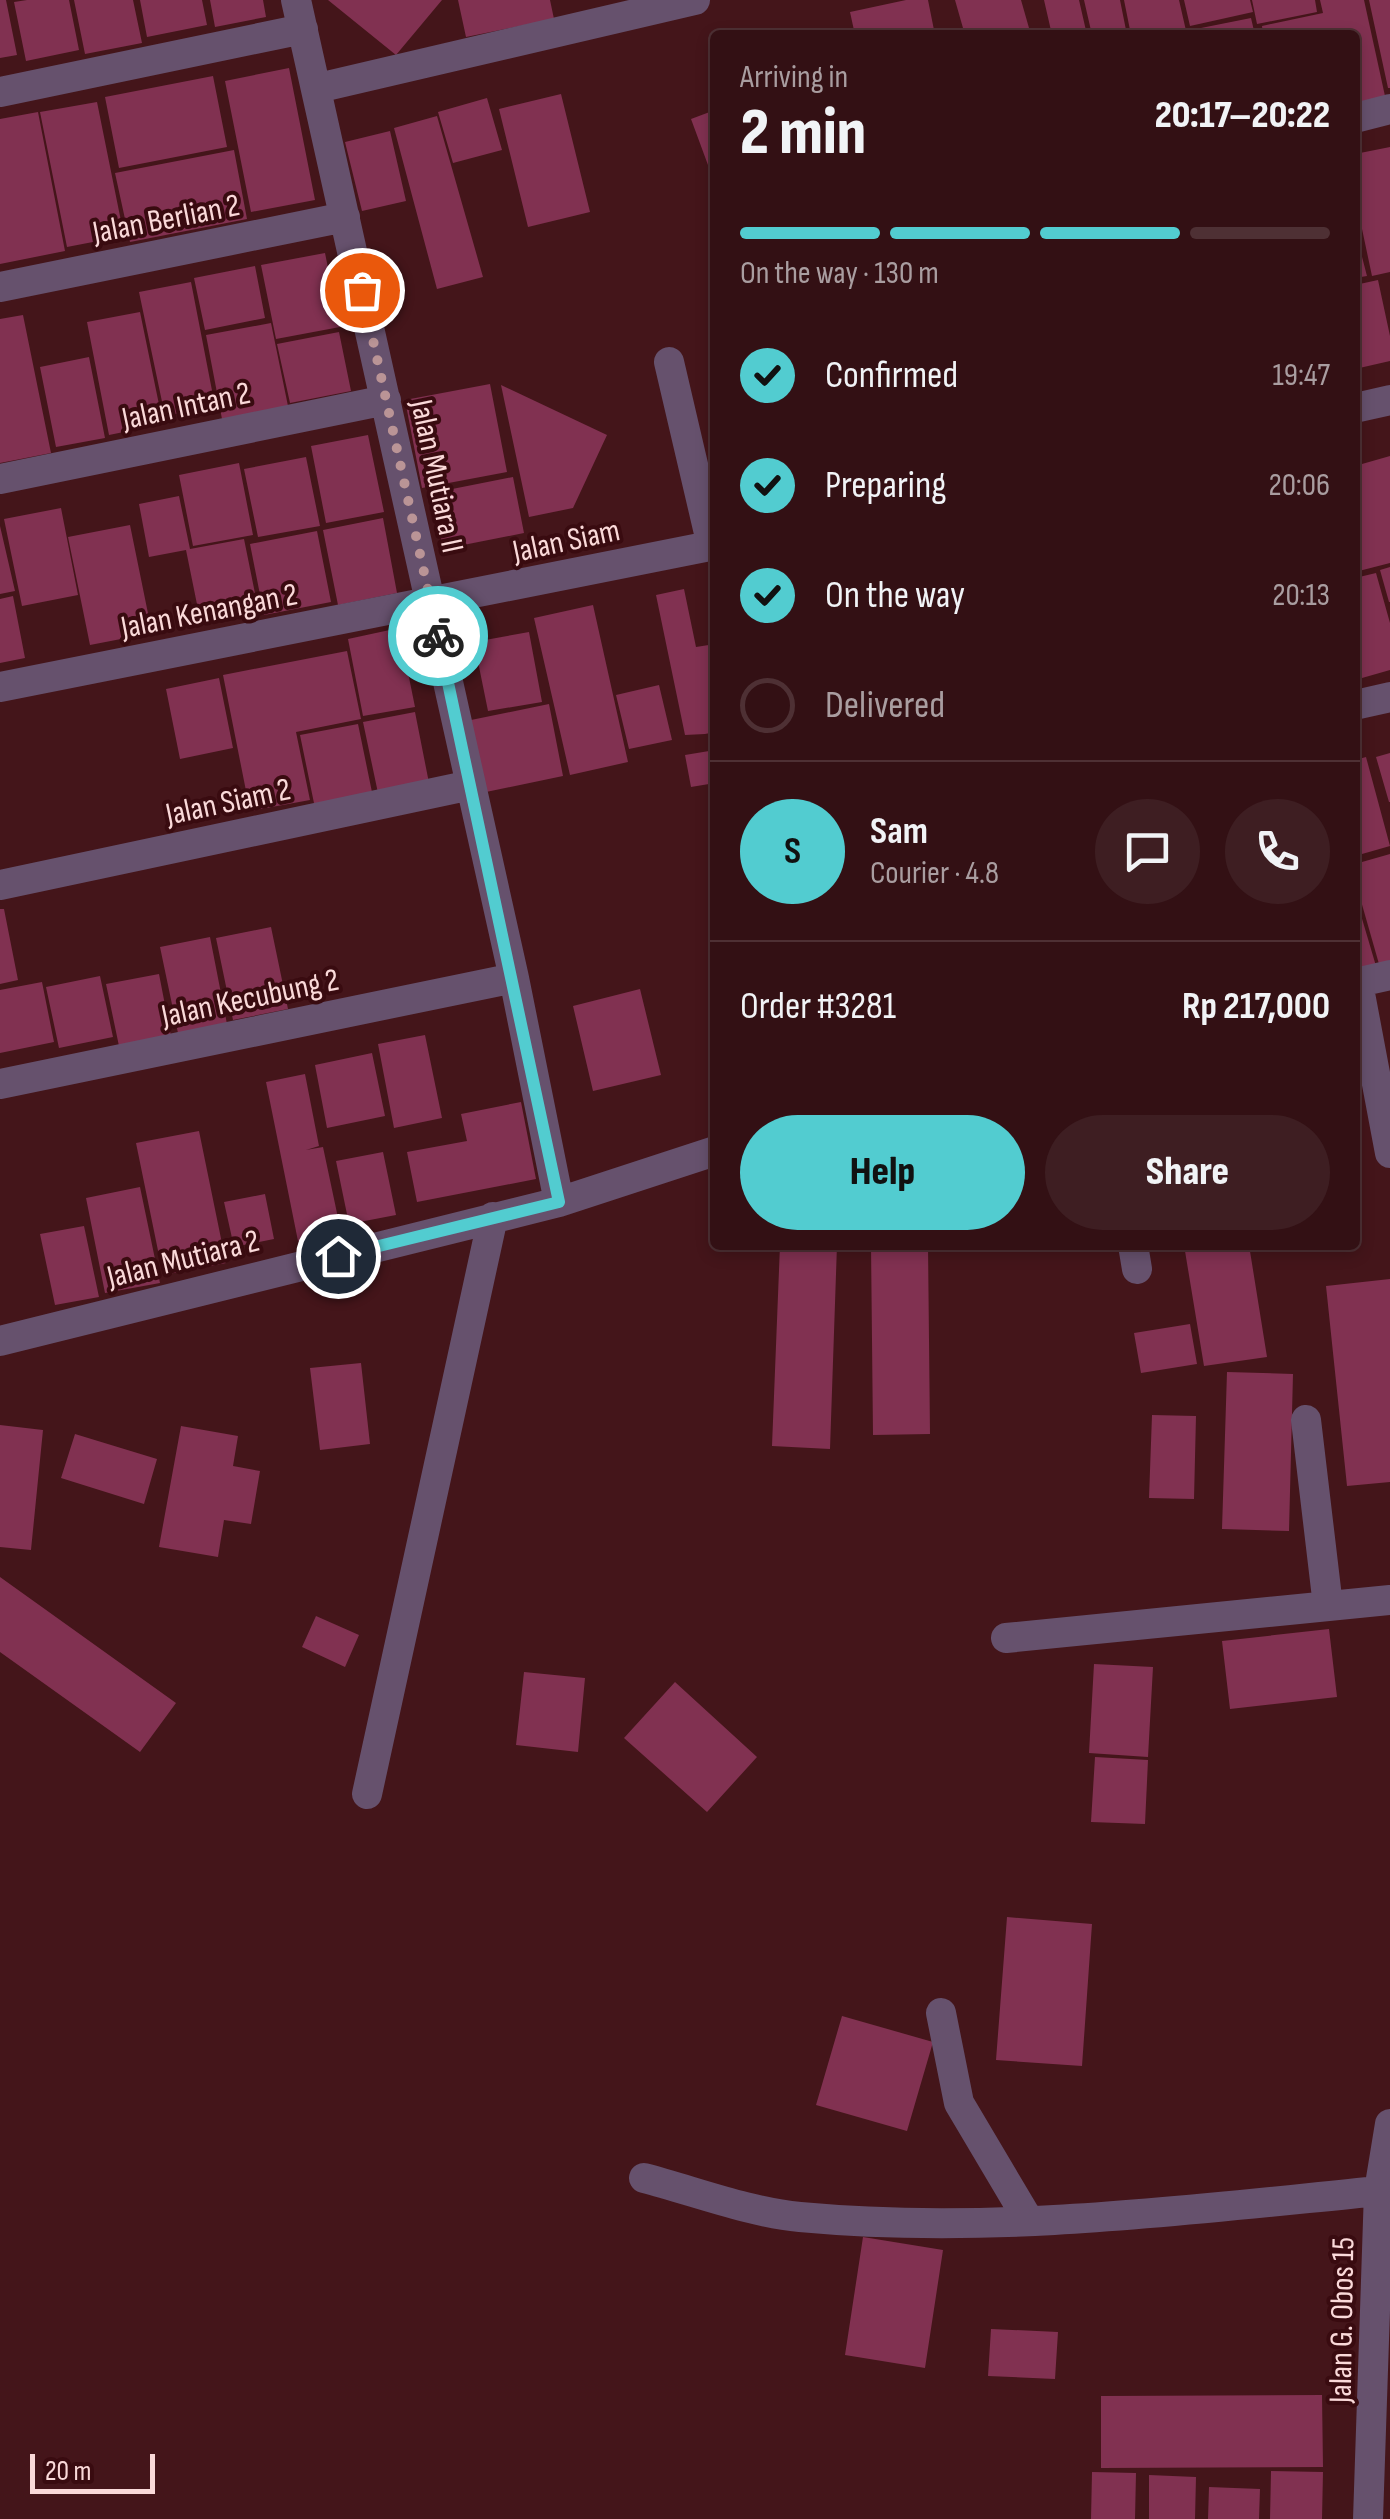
<!DOCTYPE html>
<html lang="en">
<head>
<meta charset="utf-8">
<style>
	:root { --surface:#331014; --page:#3e1e22; --text:#f1f3f6; --muted:#a99da0; --line:#4e3034; --accent:#52ccd0 }
	body { margin:0; font-family:"Sofia Sans Condensed",sans-serif; background:var(--page); color:var(--text); height:100vh; display:flex; flex-direction:column; font-size:38px; white-space:nowrap }
	* { box-sizing:border-box; margin:0 }
	p { font-size:32px; color:var(--muted) }
	.icon { flex:none; width:55px; height:55px; fill:none; stroke:currentColor; stroke-width:2; stroke-linecap:round; stroke-linejoin:round }
	.map { position:relative; flex:1; overflow:hidden }
	.panel { position:absolute; left:710px; top:30px; width:650px; height:1220px; display:flex; flex-direction:column; background:var(--surface); border-radius:10px; box-shadow:0 5px 15px #0003,0 0 0 2px var(--line) }
	.panel>* { flex:none }
	.scale { position:absolute; left:30px; bottom:25px; width:125px; box-sizing:border-box; padding-left:10px; border:5px solid #fad9d9; border-top:0; font-size:28px; line-height:35px; white-space:nowrap; color:#fad9d9; -webkit-text-stroke:8px #390b10; paint-order:stroke }
	.pin { position:absolute; display:grid; place-items:center; width:85px; height:85px; color:#fff; margin:-42px; border:5px solid #fff; border-radius:50%; box-shadow:0 2px 10px #0007 }
	.courier { position:absolute; display:grid; place-items:center; width:100px; height:100px; margin:-50px; border:8px solid #52ccd0; border-radius:50%; background:#fff; color:#222; box-shadow:0 2px 12px #0007 }
	.head em { font-style:normal; font-weight:800 }
	.head div { display:flex; flex-direction:column-reverse }
	.head { display:flex; align-items:center; justify-content:space-between; height:170px; padding:0 30px }
	h1 { font-size:65px; font-weight:800; line-height:75px }
	.bar { display:grid; grid-template-columns:repeat(4,1fr); gap:15px 10px; align-content:center; height:120px; padding:0 30px }
	.bar i { height:12px; border-radius:8px; background:var(--line) }
	.bar .selected { background:var(--accent) }
	.bar p { grid-column:span 4 }
	.line { display:flex; align-items:center; gap:25px; padding:0 30px; border-top:2px solid var(--line) }
	.line div { flex:1 }
	.round { display:grid; place-items:center; flex:none; width:105px; height:105px; border-radius:52px; background:var(--page) }
	ol { padding:0 30px; list-style:none }
	li { display:flex; align-items:center; gap:30px; height:110px }
	li p { margin-inline-start:auto }
	li .icon { padding:10px; border-radius:50%; background:var(--accent); color:#111; stroke-width:4 }
	li:last-child { color:var(--muted) }
	li i { width:55px; height:55px; border:5px solid var(--line); border-radius:50% }
	.action { display:flex; gap:20px; margin-top:auto; padding:20px 30px }
	.action a { flex:1; height:115px; border-radius:60px; background:var(--accent); color:#111; font-size:40px; font-weight:800; line-height:115px; text-align:center }
	.action a+a { background:var(--page); color:var(--text) }
	.map>svg:first-child { display:block }
	.building { fill:#813151 }
	.lines { fill:none; stroke-linecap:round; stroke-linejoin:round }
	.minor { stroke:#66516d; stroke-width:30 }
	.done { stroke:#ba9496; stroke-width:10; stroke-dasharray:0 18 }
	.route { stroke:#52ccd0; stroke-width:12 }
	.labels { text-anchor:middle; stroke-width:8; stroke-linejoin:round; paint-order:stroke }
	.street-label { font-size:32px; fill:#fad9d9; stroke:#390b10 }
</style>
</head>
<body>
<div class="map">
<svg width="1390" height="2519" viewBox="0 0 1390 2519">
	<rect width="100%" height="100%" fill="#44151a"/>
	<path class="building" d="M 0,0 L 6,0 L 17,55 L 0,58 Z
		M 27,0 L 69,0 L 79,50 L 26,61 L 14,2 Z
		M 74,0 L 133,0 L 142,43 L 85,54 Z
		M 140,0 L 202,0 L 207,25 L 147,37 Z
		M 210,0 L 263,0 L 266,17 L 215,27 Z
		M 328,0 L 442,0 L 396,55 Z
		M 458,0 L 550,0 L 554,19 L 466,37 Z
		M 906,0 L 928,0 L 935,35 L 855,35 L 850,12 Z
		M 955,0 L 1021,0 L 1031,35 L 965,35 Z
		M 1044,0 L 1079,0 L 1087,35 L 1052,35 Z
		M 1084,0 L 1120,0 L 1127,35 L 1092,35 Z
		M 1124,0 L 1179,0 L 1187,35 L 1131,35 Z
		M 1184,0 L 1250,0 L 1253,12 L 1190,26 Z
		M 1252,0 L 1315,0 L 1317,12 L 1257,24 Z
		M 1320,0 L 1364,0 L 1385,96 L 1355,103 L 1355,35 L 1263,35 L 1262,26 L 1323,13 Z
		M 1369,0 L 1390,0 L 1390,88 L 1388,88 Z
		M 1251,18 L 1255,35 L 1192,35 L 1191,30 Z
		M 289,68 L 315,200 L 251,212 L 225,81 Z
		M 213,76 L 227,147 L 119,168 L 105,97 Z
		M 561,94 L 590,212 L 528,227 L 499,109 Z
		M 487,98 L 502,150 L 453,163 L 438,112 Z
		M 97,102 L 124,236 L 67,247 L 40,112 Z
		M 715,110 L 715,184 L 691,119 Z
		M 38,112 L 65,251 L 0,264 L 0,119 Z
		M 437,116 L 483,277 L 437,289 L 394,128 Z
		M 390,131 L 406,201 L 362,211 L 345,142 Z
		M 1390,147 L 1390,272 L 1372,276 L 1355,196 L 1355,154 Z
		M 234,150 L 247,219 L 130,242 L 115,173 Z
		M 1355,230 L 1367,276 L 1355,278 Z
		M 325,253 L 340,327 L 276,339 L 261,265 Z
		M 255,266 L 265,318 L 205,330 L 194,278 Z
		M 1378,280 L 1390,336 L 1390,361 L 1355,369 L 1355,285 Z
		M 191,282 L 215,406 L 165,416 L 139,292 Z
		M 140,312 L 163,424 L 109,435 L 87,322 Z
		M 23,315 L 51,453 L 0,463 L 0,319 Z
		M 271,323 L 288,406 L 222,419 L 206,335 Z
		M 339,332 L 351,391 L 290,403 L 277,344 Z
		M 89,357 L 105,438 L 56,447 L 40,367 Z
		M 490,384 L 507,472 L 422,488 L 405,400 Z
		M 501,385 L 607,435 L 573,508 L 529,517 Z
		M 368,435 L 384,512 L 326,523 L 311,446 Z
		M 1390,456 L 1390,563 L 1355,572 L 1355,466 Z
		M 306,457 L 320,526 L 258,537 L 244,469 Z
		M 239,463 L 253,535 L 193,546 L 179,475 Z
		M 513,477 L 524,533 L 443,549 L 432,493 Z
		M 179,496 L 190,549 L 244,539 L 259,613 L 201,624 L 186,550 L 149,557 L 139,504 Z
		M 61,508 L 78,595 L 22,606 L 4,519 Z
		M 383,518 L 397,593 L 338,605 L 323,530 Z
		M 130,525 L 152,633 L 90,645 L 68,537 Z
		M 0,526 L 15,591 L 0,594 Z
		M 317,531 L 331,602 L 264,615 L 250,544 Z
		M 1390,567 L 1390,602 L 1389,602 L 1380,570 Z
		M 1376,573 L 1390,623 L 1390,670 L 1355,680 L 1355,578 Z
		M 684,589 L 696,647 L 715,644 L 715,732 L 705,734 L 685,735 L 656,595 Z
		M 13,596 L 25,658 L 0,663 L 0,599 Z
		M 593,605 L 628,762 L 570,775 L 534,618 Z
		M 399,628 L 415,707 L 363,716 L 348,639 Z
		M 529,632 L 542,702 L 488,711 L 474,642 Z
		M 347,651 L 361,719 L 296,732 L 310,800 L 250,811 L 223,675 Z
		M 219,678 L 233,748 L 180,759 L 166,689 Z
		M 659,685 L 672,740 L 629,749 L 616,695 Z
		M 549,704 L 563,776 L 486,792 L 471,720 Z
		M 415,712 L 429,783 L 378,793 L 363,722 Z
		M 358,724 L 373,797 L 315,808 L 300,735 Z
		M 715,750 L 715,783 L 691,787 L 685,755 Z
		M 1390,753 L 1390,802 L 1389,802 L 1376,757 Z
		M 1366,757 L 1390,846 L 1355,856 L 1355,760 Z
		M 1390,854 L 1390,961 L 1379,964 L 1355,880 L 1355,864 Z
		M 1355,895 L 1376,966 L 1355,972 Z
		M 0,909 L 4,909 L 18,980 L 0,984 Z
		M 271,927 L 288,1009 L 233,1020 L 216,938 Z
		M 210,937 L 227,1024 L 178,1033 L 160,947 Z
		M 159,974 L 171,1036 L 119,1046 L 106,984 Z
		M 100,976 L 113,1037 L 59,1048 L 46,987 Z
		M 42,982 L 54,1042 L 0,1053 L 0,990 Z
		M 640,989 L 661,1075 L 593,1091 L 573,1006 Z
		M 425,1035 L 442,1118 L 394,1128 L 378,1044 Z
		M 372,1053 L 385,1116 L 327,1128 L 315,1065 Z
		M 305,1074 L 319,1146 L 306,1150 L 323,1147 L 341,1232 L 298,1241 L 266,1082 Z
		M 521,1102 L 536,1179 L 417,1202 L 407,1152 L 467,1141 L 461,1114 Z
		M 199,1131 L 226,1263 L 163,1275 L 136,1143 Z
		M 383,1152 L 396,1215 L 349,1224 L 336,1161 Z
		M 140,1187 L 160,1283 L 105,1293 L 86,1198 Z
		M 265,1194 L 274,1239 L 234,1247 L 224,1202 Z
		M 84,1226 L 99,1297 L 55,1305 L 40,1234 Z
		M 780,1245 L 837,1245 L 830,1449 L 772,1446 Z
		M 871,1245 L 928,1245 L 930,1434 L 873,1435 Z
		M 1184,1245 L 1249,1245 L 1267,1357 L 1204,1366 Z
		M 1390,1279 L 1390,1482 L 1347,1486 L 1326,1286 Z
		M 1190,1324 L 1197,1364 L 1141,1373 L 1134,1333 Z
		M 361,1363 L 370,1444 L 320,1450 L 310,1368 Z
		M 1227,1372 L 1293,1374 L 1289,1531 L 1222,1529 Z
		M 1152,1415 L 1196,1416 L 1194,1499 L 1149,1498 Z
		M 0,1425 L 43,1430 L 31,1550 L 0,1547 Z
		M 181,1426 L 238,1436 L 233,1466 L 260,1471 L 251,1524 L 224,1520 L 218,1557 L 159,1547 Z
		M 75,1434 L 157,1459 L 144,1504 L 61,1478 Z
		M 0,1577 L 176,1703 L 140,1752 L 0,1652 Z
		M 316,1616 L 359,1635 L 345,1667 L 302,1647 Z
		M 1329,1629 L 1337,1697 L 1230,1709 L 1222,1641 Z
		M 1094,1664 L 1153,1667 L 1148,1757 L 1089,1753 Z
		M 524,1672 L 585,1678 L 578,1752 L 516,1745 Z
		M 675,1682 L 757,1757 L 707,1812 L 624,1738 Z
		M 1095,1757 L 1148,1760 L 1145,1824 L 1091,1822 Z
		M 1007,1917 L 1092,1924 L 1082,2066 L 996,2060 Z
		M 842,2016 L 933,2042 L 907,2131 L 816,2105 Z
		M 863,2237 L 943,2250 L 925,2368 L 845,2355 Z
		M 991,2329 L 1058,2332 L 1055,2379 L 988,2376 Z
		M 1322,2395 L 1323,2467 L 1101,2468 L 1101,2396 Z
		M 1271,2471 L 1323,2472 L 1322,2519 L 1270,2519 Z
		M 1092,2472 L 1136,2473 L 1135,2519 L 1091,2519 Z
		M 1149,2475 L 1196,2477 L 1195,2519 L 1149,2519 Z
		M 1209,2487 L 1260,2489 L 1259,2519 L 1208,2519 Z"/>
	<g class="lines">
		<path class="minor" d="M 296,0 L 514,978 L 559,1202
			M 318,88 L 695,0
			M 0,92 L 303,29
			M 1355,118 L 1390,109
			M 0,287 L 345,217
			M 669,362 L 712,546
			M 1355,408 L 1390,400
			M 0,479 L 386,400
			M 0,687 L 715,545
			M 1355,705 L 1390,697
			M 0,885 L 471,785
			M 1355,983 L 1390,975
			M 1358,983 L 1390,1153
			M 0,1084 L 514,978
			M 1133,1245 L 1137,1269
			M 0,1341 L 559,1202 L 715,1151
			M 1306,1420 L 1328,1606
			M 1006,1638 L 1390,1600
			M 367,1794 L 493,1217
			M 941,2013 L 959,2103 L 1029,2221
			M 644,2178 C 694,2191 748,2212 800,2217 C 993,2235 1186,2210 1379,2191
			M 1368,2519 L 1379,2191 L 1390,2124"/>
	</g>
	<g class="lines">
		<path class="done" d="M 362,290 L 438,636"/>
		<path class="route" d="M 338,1256 L 559,1202 L 438,636"/>
	</g>
	<g class="labels">
		<g class="street-label">
			<text transform="translate(166 218) rotate(-11)" y="11">Jalan Berlian 2</text>
			<text transform="translate(186 405) rotate(-12)" y="11">Jalan Intan 2</text>
			<text transform="translate(438 476) rotate(78)" y="11">Jalan Mutiara II</text>
			<text transform="translate(566 540) rotate(-12)" y="11">Jalan Siam</text>
			<text transform="translate(209 610) rotate(-11)" y="11">Jalan Kenangan 2</text>
			<text transform="translate(228 801) rotate(-12)" y="11">Jalan Siam 2</text>
			<text transform="translate(250 997) rotate(-12)" y="11">Jalan Kecubung 2</text>
			<text transform="translate(183 1258) rotate(-14)" y="11">Jalan Mutiara 2</text>
			<text transform="translate(1341 2320) rotate(-89)" y="11">Jalan G. Obos 15</text>
		</g>
	</g>
</svg>
<div class="scale">20 m</div>
<div class="pin" style="left:362px;top:290px;background:#ea580c"><svg class="icon" aria-label="bag" viewBox="0 0 24 24"><path d="M5 8h14l-1 12H6zM9 8a3 3 0 0 1 6 0"/></svg></div>
<div class="pin" style="left:338px;top:1256px;background:#1f2937"><svg class="icon" aria-label="home" viewBox="0 0 24 24"><path d="M3 11l9-7 9 7M6 9v11h12V9"/></svg></div>
<div class="courier" style="left:438px;top:636px"><svg class="icon" aria-label="bike" viewBox="0 0 24 24"><circle cx="6" cy="16" r="4"/><circle cx="18" cy="16" r="4"/><path d="M6 16l4-8h5l3 8M10 8l3 8H6M13 5h3"/></svg></div>
<section class="panel">
<div class="head"><div><h1>2 min</h1><p>Arriving in</p></div><em>20:17–20:22</em></div>
<div class="bar"><i class="selected"></i><i class="selected"></i><i class="selected"></i><i></i><p>On the way · 130 m</p></div>
<ol>
<li><svg class="icon" aria-label="check" viewBox="0 0 24 24"><path d="M5 12l5 5 9-10"/></svg>Confirmed<p>19:47</p></li>
<li><svg class="icon" aria-label="check" viewBox="0 0 24 24"><path d="M5 12l5 5 9-10"/></svg>Preparing<p>20:06</p></li>
<li><svg class="icon" aria-label="check" viewBox="0 0 24 24"><path d="M5 12l5 5 9-10"/></svg>On the way<p>20:13</p></li>
<li><i></i>Delivered</li>
</ol>
<div class="line" style="height:180px"><b class="round" style="background:var(--accent);color:#111">S</b><div><b>Sam</b><p>Courier · 4.8</p></div><a class="round"><svg class="icon" aria-label="chat" viewBox="0 0 24 24"><path d="M4 5h16v11H9l-5 4z"/></svg></a><a class="round"><svg class="icon" aria-label="phone" viewBox="0 0 24 24"><path d="M5 4h4l2 5-3 2q2 4 5 5l2-3 5 2v4C11 20 4 13 5 4z"/></svg></a></div>
<div class="line" style="height:130px"><div>Order #3281</div><b>Rp 217,000</b></div>
<div class="action"><a>Help</a><a>Share</a></div>
</section>
</div>
</body>
</html>
